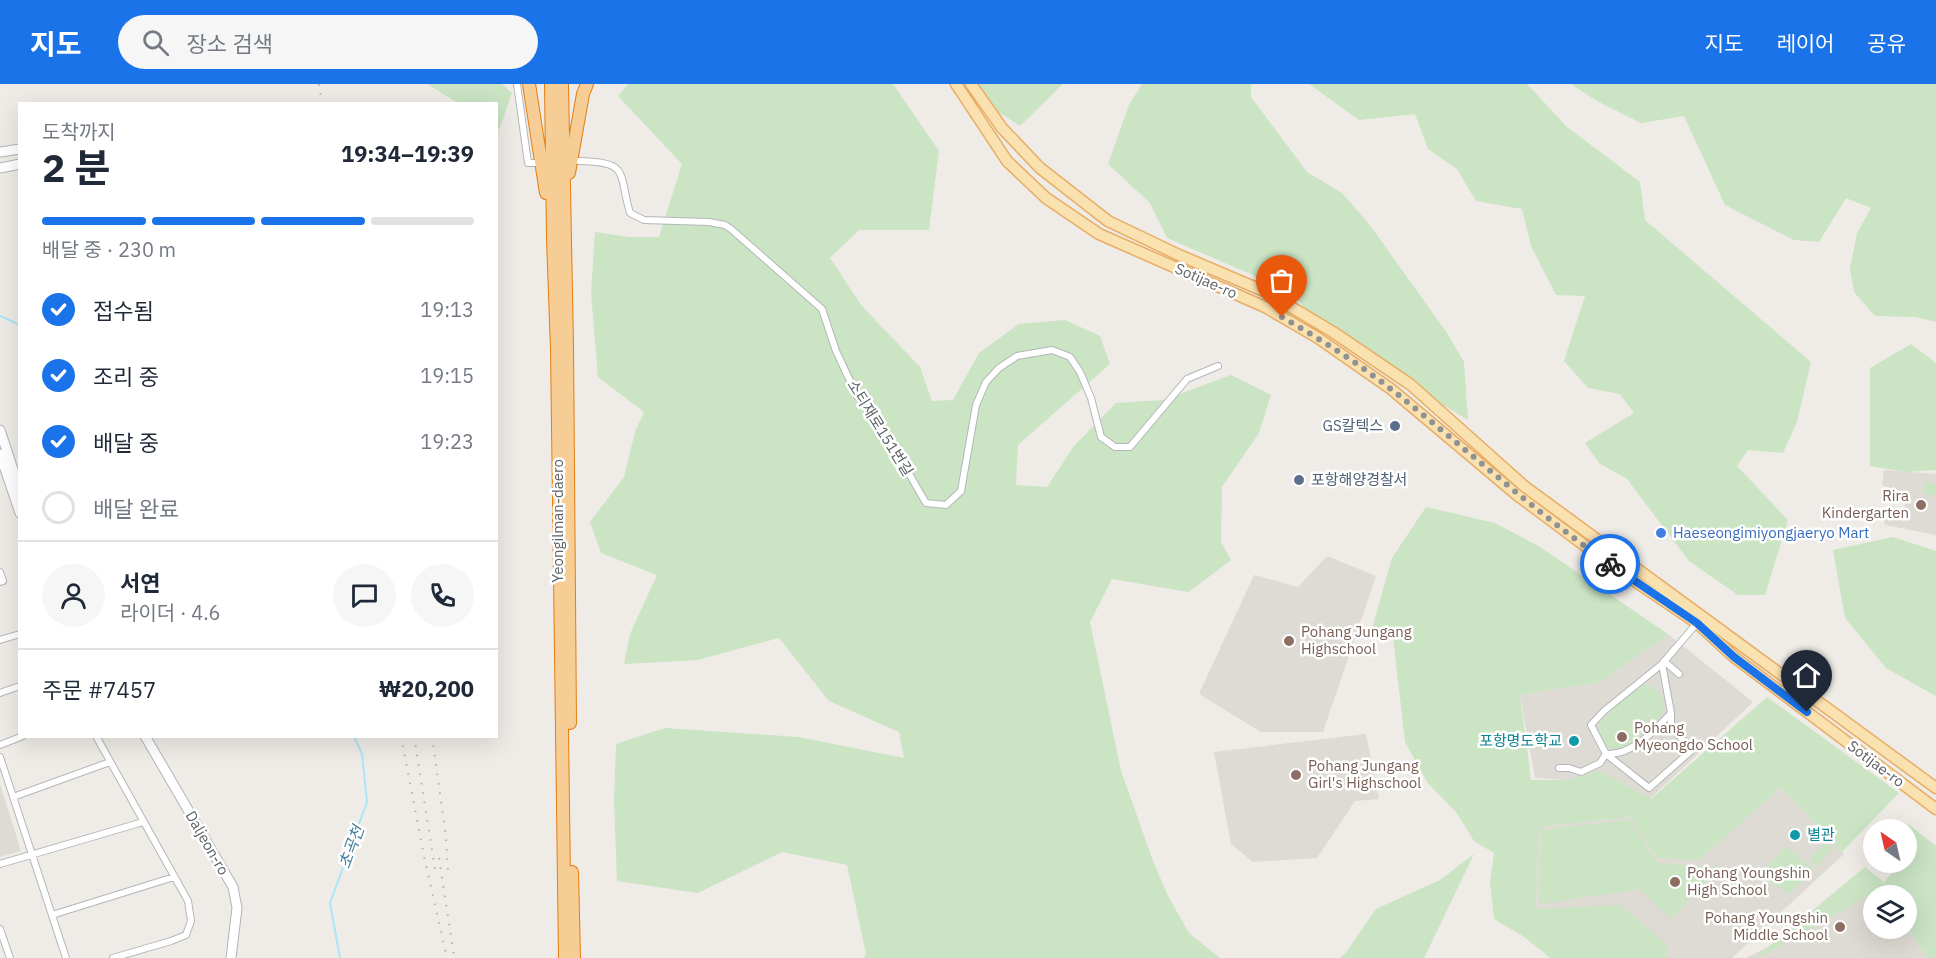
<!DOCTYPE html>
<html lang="ko">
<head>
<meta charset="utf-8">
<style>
	:root { --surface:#fff; --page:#f6f6f7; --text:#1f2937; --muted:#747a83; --line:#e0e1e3; --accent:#1a73e8 }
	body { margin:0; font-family:"IBM Plex Sans","Noto Sans KR",sans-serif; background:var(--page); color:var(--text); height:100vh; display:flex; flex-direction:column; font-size:22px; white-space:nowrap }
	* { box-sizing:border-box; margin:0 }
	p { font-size:20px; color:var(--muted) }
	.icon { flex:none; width:33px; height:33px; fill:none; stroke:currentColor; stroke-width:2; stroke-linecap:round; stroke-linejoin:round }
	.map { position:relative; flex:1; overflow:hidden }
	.sheet { position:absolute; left:18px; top:18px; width:480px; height:636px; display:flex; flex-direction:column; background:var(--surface); border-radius:0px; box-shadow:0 6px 24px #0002 }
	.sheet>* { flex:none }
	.needle { width:39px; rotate:326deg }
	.buttons { position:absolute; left:1863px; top:735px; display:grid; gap:12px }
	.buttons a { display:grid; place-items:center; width:54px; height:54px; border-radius:50%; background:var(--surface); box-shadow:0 6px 24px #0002; font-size:30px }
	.pin { position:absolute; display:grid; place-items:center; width:51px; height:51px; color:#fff; margin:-62px -26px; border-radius:50% 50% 50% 0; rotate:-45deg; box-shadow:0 0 6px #0007 }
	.pin .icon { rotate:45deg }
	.courier { position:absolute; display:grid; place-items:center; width:60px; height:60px; margin:-30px; border:4px solid #1a73e8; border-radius:50%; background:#fff; color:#222; box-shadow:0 2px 8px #0007 }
	.headline em { font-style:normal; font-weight:700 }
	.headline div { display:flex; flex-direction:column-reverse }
	.headline { display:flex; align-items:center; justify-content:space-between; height:102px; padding:0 24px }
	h1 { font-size:39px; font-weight:700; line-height:45px }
	.bar { display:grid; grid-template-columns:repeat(4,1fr); gap:9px 6px; align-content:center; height:72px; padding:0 24px }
	.bar i { height:8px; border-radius:4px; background:var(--line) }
	.bar .current { background:var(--accent) }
	.bar p { grid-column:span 4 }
	.line { display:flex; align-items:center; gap:15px; padding:0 24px; border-top:2px solid var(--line) }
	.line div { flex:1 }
	.round { display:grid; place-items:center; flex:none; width:63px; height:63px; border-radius:32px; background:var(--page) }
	ol { padding:0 24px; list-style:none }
	li { display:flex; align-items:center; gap:18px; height:66px }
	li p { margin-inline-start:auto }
	li .icon { padding:6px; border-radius:50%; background:var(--accent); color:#fff; stroke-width:4 }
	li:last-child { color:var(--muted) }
	li i { width:33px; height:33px; border:3px solid var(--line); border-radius:50% }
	header { display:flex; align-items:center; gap:36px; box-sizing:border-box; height:84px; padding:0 30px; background:var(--accent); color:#fff }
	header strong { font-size:28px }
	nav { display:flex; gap:33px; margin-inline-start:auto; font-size:21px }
	.search { width:420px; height:54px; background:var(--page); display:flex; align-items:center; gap:15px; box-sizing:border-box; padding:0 21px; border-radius:33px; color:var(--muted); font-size:22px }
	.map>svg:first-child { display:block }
	.education { fill:#dedbd4 }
	.green { fill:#cae4c4 }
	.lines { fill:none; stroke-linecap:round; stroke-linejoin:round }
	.stream { stroke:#abe5f9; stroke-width:2 }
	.street-casing { stroke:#b3b7b9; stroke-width:8 }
	.secondary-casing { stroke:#b2b6b9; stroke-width:11 }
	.primary-casing { stroke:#e8ad65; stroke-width:13 }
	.highway-casing { stroke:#e57d10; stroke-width:14 }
	.street { stroke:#fff; stroke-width:6 }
	.secondary { stroke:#fff; stroke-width:9 }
	.primary { stroke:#fae1b0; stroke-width:10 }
	.highway { stroke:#f6cd95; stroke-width:12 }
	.rail { stroke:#b2b3b3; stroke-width:2; stroke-dasharray:1.5 8; stroke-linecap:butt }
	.done { stroke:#909292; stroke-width:6; stroke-dasharray:0 10.8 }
	.route { stroke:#1a73e8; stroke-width:8 }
	.service-dot { fill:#5c6f8a; stroke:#fff; stroke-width:2 }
	.education-dot { fill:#8d6e63; stroke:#fff; stroke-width:2 }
	.shop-dot { fill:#3f7fe0; stroke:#fff; stroke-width:2 }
	.culture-dot { fill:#0f9aa8; stroke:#fff; stroke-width:2 }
	.labels { text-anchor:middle; stroke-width:5; stroke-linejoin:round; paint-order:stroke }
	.street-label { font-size:15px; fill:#5d6265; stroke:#fff }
	.service-label { font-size:15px; fill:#4e5e75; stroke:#fff; text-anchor:end }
	.education-label { font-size:15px; fill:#785e54; stroke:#fff; text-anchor:start }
	.shop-label { font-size:15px; fill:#366cbe; stroke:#fff; text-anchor:start }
	.culture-label { font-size:15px; fill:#0d838f; stroke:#fff; text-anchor:end }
	.water-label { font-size:16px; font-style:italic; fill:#427c9a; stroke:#fff }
</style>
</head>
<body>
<header>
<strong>지도</strong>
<div class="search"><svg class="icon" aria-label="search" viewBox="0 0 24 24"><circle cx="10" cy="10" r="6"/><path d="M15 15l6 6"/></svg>장소 검색</div>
<nav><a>지도</a><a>레이어</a><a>공유</a></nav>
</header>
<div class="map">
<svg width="1936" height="874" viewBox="0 0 1936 874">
	<rect width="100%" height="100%" fill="#efebe6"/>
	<path class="education" d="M 1884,386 L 1936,390 L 1936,451 L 1885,441 L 1883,433 L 1904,433 L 1906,410 L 1882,401 Z
		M 1327,472 L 1376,492 L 1323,648 L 1261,648 L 1199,610 L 1254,491 L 1298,503 Z
		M 1668,550 L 1753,618 L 1650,715 L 1600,687 L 1567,696 L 1535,694 L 1520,611 L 1600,598 Z
		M 1366,650 L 1379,715 L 1355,717 L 1317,774 L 1253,778 L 1231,760 L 1214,668 Z
		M 0,700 L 21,767 L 0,773 Z
		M 1781,703 L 1844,770 L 1732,874 L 1667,874 L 1668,862 L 1536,826 L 1539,743 L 1631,733 L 1657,774 L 1699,776 Z
		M 1867,812 L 1873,814 L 1874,844 L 1906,844 L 1907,842 L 1927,874 L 1746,874 Z"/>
	<path class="green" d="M 427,0 L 502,0 L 512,9 L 499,46 L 497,44 L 496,20 L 458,19 Z
		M 628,0 L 893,0 L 939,67 L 929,146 L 859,146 L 830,174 L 861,221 L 920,283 L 932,317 L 953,316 L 979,269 L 1019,240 L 1065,236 L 1100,252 L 1110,280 L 1018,361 L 1016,401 L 1047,403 L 1074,362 L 1116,319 L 1164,316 L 1231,291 L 1271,311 L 1259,349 L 1222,403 L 1221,458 L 1231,476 L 1189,508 L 1112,495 L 1090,538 L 1121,687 L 1152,774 L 1167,810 L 1189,849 L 1220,874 L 864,874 L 866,870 L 847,781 L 782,768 L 698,809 L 617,797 L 614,717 L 616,660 L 665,644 L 798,653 L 904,674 L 899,648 L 829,617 L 779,554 L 697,576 L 624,580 L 630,550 L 657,491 L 601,469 L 590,438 L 624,393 L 635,348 L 644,328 L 598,293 L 591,208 L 595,148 L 629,153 L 659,153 L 682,80 L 618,12 Z
		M 974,0 L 1063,0 L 1020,42 L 991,23 Z
		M 1142,0 L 1251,0 L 1251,13 L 1307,88 L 1342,109 L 1369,140 L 1447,249 L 1464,278 L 1468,336 L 1323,248 L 1292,208 L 1167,154 L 1150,119 L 1108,80 L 1129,21 Z
		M 1309,0 L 1527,0 L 1567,43 L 1640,98 L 1645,136 L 1811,278 L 1797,338 L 1783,369 L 1748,366 L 1737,382 L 1788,436 L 1765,511 L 1738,511 L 1689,477 L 1627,395 L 1599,379 L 1585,359 L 1634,329 L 1620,310 L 1588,304 L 1564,277 L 1585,212 L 1556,211 L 1531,162 L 1522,125 L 1476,117 L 1457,85 L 1428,65 L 1415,30 L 1359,36 Z
		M 1571,0 L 1936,0 L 1936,238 L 1916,233 L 1875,232 L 1854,208 L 1850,185 L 1857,149 L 1871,124 L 1846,114 L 1819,158 L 1794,156 L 1725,121 L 1684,32 L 1641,39 L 1597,17 Z
		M 1911,260 L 1936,279 L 1936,386 L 1906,388 L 1870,382 L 1870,284 Z
		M 1925,398 L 1936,400 L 1936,411 L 1923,409 Z
		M 1426,423 L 1495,439 L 1540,463 L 1668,550 L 1600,598 L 1520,611 L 1531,696 L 1567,696 L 1600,687 L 1651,715 L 1767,613 L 1899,709 L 1842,768 L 1781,703 L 1699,776 L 1657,774 L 1631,733 L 1539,743 L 1536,825 L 1621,821 L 1668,862 L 1667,874 L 1550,874 L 1523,852 L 1494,835 L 1490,798 L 1494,769 L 1474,757 L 1456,728 L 1427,698 L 1405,658 L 1393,553 L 1371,548 L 1392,474 Z
		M 1893,453 L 1936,467 L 1936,612 L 1886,584 L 1845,534 L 1833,466 Z
		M 1646,601 C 1662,605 1665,616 1662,631 C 1646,646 1627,675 1603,662 C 1601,658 1597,653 1597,648 C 1597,636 1629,611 1639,603 Z
		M 1630,736 L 1657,779 L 1719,783 L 1671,835 L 1640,805 L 1540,820 L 1541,746 Z
		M 1908,740 L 1936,762 L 1936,874 L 1927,874 L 1907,842 L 1906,812 L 1874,812 L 1873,814 L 1867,812 L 1759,874 L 1755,874 L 1865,783 L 1884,798 L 1901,779 L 1906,778 L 1907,773 L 1909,769 Z
		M 1825,759 L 1833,764 L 1817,782 L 1810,776 Z
		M 1786,763 L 1813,784 L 1790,810 L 1773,800 L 1764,786 Z
		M 1474,770 L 1424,874 L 1340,874 L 1347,867 L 1376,825 L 1440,796 Z"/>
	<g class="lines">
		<path class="stream" d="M 0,232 L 20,241
			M 340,874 L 330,819 L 367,718 L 362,670 L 354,652"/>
		<defs>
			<path id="street" d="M 517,0 L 528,79 L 538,79
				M 579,77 C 630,78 618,88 630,129 L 644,136 L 709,138 L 725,141 L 731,145 L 822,225 L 836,267 L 857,312 L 875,331 L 926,419 L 946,421 L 961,407 L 976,321 L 986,298 L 999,284 L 1017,272 L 1052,266 L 1070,273 L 1080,288 L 1091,314 L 1101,353 L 1115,363 L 1130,363 L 1187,295 L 1218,282
				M 0,488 L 3,497 L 0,498
				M 0,556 L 20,550
				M 1664,577 L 1679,590
				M 1662,580 L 1671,629 C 1655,646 1632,672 1606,670 L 1591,641 L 1604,627 L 1662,580 L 1697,539
				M 0,609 L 20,602
				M 96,652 L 188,817 L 191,837 L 186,851 L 171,857 L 113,874
				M 0,661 L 23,652
				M 0,673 L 66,874
				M 1559,684 L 1569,684 L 1581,688 L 1600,679 L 1606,670 L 1649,704 L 1692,666 L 1671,643 L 1671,629
				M 13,713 L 110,678
				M 0,780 L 143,738
				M 52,831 L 174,793
				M 0,845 L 10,874"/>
			<path id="secondary" d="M 0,68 L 20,65
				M 0,84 L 20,80
				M 0,346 L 20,407
				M 0,370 L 20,429
				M 145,652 L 233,803 L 237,824 L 231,874"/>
			<path id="primary" d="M 956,0 L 1007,77 L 1046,114 L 1099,150 L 1265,223 L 1318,254 L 1391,305 L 1517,411 L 1604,476 L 1697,539 L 1734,573 L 1936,725
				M 971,0 L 1002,44 L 1040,84 L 1108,137 L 1179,171 L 1266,208 L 1333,248 L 1411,301 L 1524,402 L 1936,704"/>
			<path id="highway" d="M 529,0 L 546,109
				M 551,0 L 553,155 L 557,265 L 565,874
				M 562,0 L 567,261 L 570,639
				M 569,89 L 583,10 L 587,0
				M 572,788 L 574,874"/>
		</defs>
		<use href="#street" class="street-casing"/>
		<use href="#secondary" class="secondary-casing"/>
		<use href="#primary" class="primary-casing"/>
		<use href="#highway" class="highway-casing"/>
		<use href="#street" class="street"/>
		<use href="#secondary" class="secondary"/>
		<use href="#primary" class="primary"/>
		<use href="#highway" class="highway"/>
		<path class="rail" d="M 319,0 L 322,20
			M 401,652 L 424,772 L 447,874
			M 414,652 L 435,785
			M 432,652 L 446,753 L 448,787
			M 439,774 L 454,872"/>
	</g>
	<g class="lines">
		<path class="done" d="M 1282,233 C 1320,255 1358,279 1392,306 C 1465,363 1533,427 1610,480"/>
		<path class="route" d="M 1610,480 L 1697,539 L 1734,573 L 1807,628"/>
	</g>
	<g class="service-dot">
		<circle cx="1395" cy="342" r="6"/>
		<circle cx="1299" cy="396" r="6"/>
	</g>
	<g class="education-dot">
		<circle cx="1921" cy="421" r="6"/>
		<circle cx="1289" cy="557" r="6"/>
		<circle cx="1622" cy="653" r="6"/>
		<circle cx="1296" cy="691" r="6"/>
		<circle cx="1675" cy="798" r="6"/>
		<circle cx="1840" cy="843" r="6"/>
	</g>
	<circle class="shop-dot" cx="1661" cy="449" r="6"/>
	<g class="culture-dot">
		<circle cx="1574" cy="657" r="6"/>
		<circle cx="1795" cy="751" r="6"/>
	</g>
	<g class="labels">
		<g class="street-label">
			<text transform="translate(1206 197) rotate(24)" y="5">Sotijae-ro</text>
			<text transform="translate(880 344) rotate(58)" y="5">소티재로151번길</text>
			<text transform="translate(558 437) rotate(-90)" y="5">Yeongilman-daero</text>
			<text transform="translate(1876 680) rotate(37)" y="5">Sotijae-ro</text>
			<text transform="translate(207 759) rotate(60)" y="5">Daljeon-ro</text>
		</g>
		<g class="service-label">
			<text x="1383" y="347">GS칼텍스</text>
			<text x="1311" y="401" text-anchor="start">포항해양경찰서</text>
		</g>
		<g class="education-label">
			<text x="1909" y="417" text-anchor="end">Rira<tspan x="1909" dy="17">Kindergarten</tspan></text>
			<text x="1301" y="553">Pohang Jungang<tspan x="1301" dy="17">Highschool</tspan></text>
			<text x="1634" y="649">Pohang<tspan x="1634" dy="17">Myeongdo School</tspan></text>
			<text x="1308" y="687">Pohang Jungang<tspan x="1308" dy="17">Girl's Highschool</tspan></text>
			<text x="1687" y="794">Pohang Youngshin<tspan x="1687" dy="17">High School</tspan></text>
			<text x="1828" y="839" text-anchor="end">Pohang Youngshin<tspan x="1828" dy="17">Middle School</tspan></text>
		</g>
		<g class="shop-label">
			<text x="1673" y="454">Haeseongimiyongjaeryo Mart</text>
		</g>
		<g class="culture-label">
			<text x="1562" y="662">포항명도학교</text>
			<text x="1807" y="756" text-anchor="start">별관</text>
		</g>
		<g class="water-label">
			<text transform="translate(351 763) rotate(-70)" y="6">초곡천</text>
		</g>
	</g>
</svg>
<div class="buttons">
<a><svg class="needle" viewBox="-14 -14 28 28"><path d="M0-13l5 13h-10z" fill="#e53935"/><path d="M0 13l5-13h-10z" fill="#747a83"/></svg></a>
<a><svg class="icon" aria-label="layers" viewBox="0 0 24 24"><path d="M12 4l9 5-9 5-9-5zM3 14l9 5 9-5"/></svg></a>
</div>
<div class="pin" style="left:1282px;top:233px;background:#ea580c"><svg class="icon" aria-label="bag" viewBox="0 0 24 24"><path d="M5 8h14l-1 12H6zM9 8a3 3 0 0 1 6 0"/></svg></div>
<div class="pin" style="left:1807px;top:628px;background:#1f2937"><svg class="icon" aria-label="home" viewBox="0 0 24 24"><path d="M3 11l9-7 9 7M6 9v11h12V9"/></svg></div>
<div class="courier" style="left:1610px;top:480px"><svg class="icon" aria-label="bike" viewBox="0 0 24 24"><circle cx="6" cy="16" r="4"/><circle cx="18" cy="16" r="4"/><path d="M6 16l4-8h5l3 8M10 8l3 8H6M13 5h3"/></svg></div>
<section class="sheet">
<div class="headline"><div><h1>2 분</h1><p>도착까지</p></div><em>19:34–19:39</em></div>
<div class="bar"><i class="current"></i><i class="current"></i><i class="current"></i><i></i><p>배달 중 · 230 m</p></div>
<ol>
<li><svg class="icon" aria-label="check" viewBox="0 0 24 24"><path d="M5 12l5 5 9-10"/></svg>접수됨<p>19:13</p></li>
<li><svg class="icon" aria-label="check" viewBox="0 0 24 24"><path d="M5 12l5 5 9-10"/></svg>조리 중<p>19:15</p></li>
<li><svg class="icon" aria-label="check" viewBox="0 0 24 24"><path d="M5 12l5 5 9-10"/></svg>배달 중<p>19:23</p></li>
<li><i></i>배달 완료</li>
</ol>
<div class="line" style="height:108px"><a class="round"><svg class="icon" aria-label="person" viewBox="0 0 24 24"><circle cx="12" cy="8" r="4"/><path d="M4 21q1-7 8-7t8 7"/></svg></a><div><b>서연</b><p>라이더 · 4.6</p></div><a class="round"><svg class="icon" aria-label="chat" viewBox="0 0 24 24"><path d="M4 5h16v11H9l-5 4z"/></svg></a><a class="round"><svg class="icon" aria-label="phone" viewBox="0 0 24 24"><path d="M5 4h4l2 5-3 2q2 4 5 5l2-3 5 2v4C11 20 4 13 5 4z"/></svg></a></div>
<div class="line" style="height:78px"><div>주문 #7457</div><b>₩20,200</b></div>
</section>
</div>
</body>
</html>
